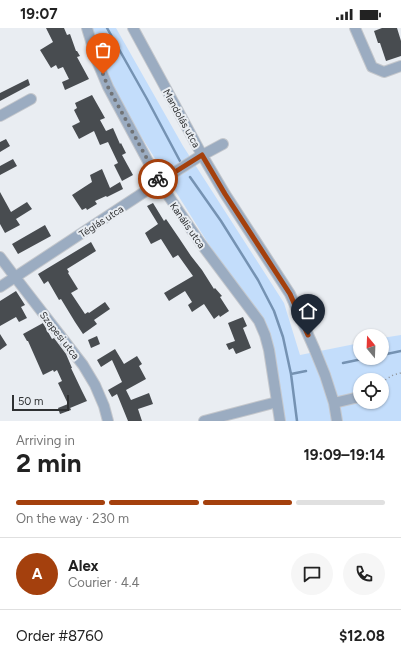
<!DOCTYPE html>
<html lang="en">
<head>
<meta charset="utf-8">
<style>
	:root { --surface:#fff; --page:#f6f6f6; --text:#222; --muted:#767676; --line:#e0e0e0; --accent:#a4400d }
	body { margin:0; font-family:Figtree,sans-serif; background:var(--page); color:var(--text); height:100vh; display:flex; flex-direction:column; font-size:15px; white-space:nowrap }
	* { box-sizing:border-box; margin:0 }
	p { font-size:13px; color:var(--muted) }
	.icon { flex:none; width:22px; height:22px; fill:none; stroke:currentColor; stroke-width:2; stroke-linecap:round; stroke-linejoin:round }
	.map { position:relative; height:393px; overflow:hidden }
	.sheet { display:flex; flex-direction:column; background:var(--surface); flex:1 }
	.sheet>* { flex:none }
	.needle { width:26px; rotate:341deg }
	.buttons { position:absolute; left:353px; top:301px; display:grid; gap:8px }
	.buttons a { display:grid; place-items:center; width:36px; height:36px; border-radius:50%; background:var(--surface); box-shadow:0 1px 3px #0004; font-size:20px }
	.scale { position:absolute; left:12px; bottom:10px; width:57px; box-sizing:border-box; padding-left:4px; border:2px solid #2f3133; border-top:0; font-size:11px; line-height:14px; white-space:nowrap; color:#2f3133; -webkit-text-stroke:3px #e9edf2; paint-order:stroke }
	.pin { position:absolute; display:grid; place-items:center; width:34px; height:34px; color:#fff; margin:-41px -17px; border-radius:50% 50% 50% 0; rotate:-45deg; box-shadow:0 0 4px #0007 }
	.pin .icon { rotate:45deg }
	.courier { position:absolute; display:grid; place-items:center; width:40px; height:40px; margin:-20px; border:3px solid #a4400d; border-radius:50%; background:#fff; color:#222; box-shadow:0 1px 5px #0007 }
	.summary em { font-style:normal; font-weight:700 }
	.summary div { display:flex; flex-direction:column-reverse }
	.summary { display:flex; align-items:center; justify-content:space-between; height:68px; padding:0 16px }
	h1 { font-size:26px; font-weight:700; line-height:30px }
	.bar { display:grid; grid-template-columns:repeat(4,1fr); gap:6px 4px; align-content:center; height:48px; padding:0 16px }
	.bar i { height:5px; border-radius:3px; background:var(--line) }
	.bar .selected { background:var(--accent) }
	.bar p { grid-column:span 4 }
	.line { display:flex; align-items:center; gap:10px; padding:0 16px; border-top:1px solid var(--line) }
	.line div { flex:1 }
	.round { display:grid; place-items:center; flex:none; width:42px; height:42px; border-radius:21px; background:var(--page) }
	.status { display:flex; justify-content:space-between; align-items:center; height:28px; padding:0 20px; background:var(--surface); direction:ltr }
	.status svg { height:11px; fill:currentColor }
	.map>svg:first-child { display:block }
	.green { fill:#c3ddfb; fill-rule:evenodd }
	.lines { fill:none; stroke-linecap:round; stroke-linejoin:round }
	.stream { stroke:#7592b2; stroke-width:2.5 }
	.building { fill:#484c50 }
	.minor-casing { stroke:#c4c7cc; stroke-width:12 }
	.path { stroke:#8e9195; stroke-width:1.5; stroke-dasharray:1 3; stroke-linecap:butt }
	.minor { stroke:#9bacc1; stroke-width:10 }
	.done { stroke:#707376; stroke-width:4; stroke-dasharray:0 7.2 }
	.route { stroke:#a4400d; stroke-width:5 }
	.labels { text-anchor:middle; stroke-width:4; stroke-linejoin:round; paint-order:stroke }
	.street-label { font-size:10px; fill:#2f3133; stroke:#e9edf2 }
</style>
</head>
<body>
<div class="status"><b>19:07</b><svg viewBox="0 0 49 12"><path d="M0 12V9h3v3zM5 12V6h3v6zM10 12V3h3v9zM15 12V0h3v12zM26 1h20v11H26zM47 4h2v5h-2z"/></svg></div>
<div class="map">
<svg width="401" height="393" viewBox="0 0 401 393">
	<rect width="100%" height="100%" fill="#e9edf2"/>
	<path class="green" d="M 89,0 L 116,0 L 183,118 L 284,275 L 300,327 L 360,315 L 360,330 L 382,330 L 382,310 L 401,307 L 401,393 L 280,393 L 265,299 L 206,212 L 109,57 ZM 360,352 L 382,352 L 382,374 L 360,374 Z"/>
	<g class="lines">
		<path class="stream" d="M 107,0 L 147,71 L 181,135
			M 190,149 L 221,193 L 258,252 L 274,283 L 283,309 L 291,346
			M 382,327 L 401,323
			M 343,335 L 367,330
			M 297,393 L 291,346 L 306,343"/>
	</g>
	<path class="building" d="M 46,0 L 64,0 L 67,7 L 70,6 L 76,23 L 77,23 L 80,28 L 77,29 L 89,51 L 65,62 L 62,54 L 69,51 L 63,39 L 58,41 L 56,37 L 51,40 L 40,22 L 53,14 Z
		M 382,0 L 397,0 L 401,13 L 401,28 L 386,33 L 380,15 L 378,15 L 374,3 Z
		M 28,51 L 30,57 L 0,73 L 0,65 Z
		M 92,67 L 105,90 L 100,92 L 106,103 L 113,100 L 120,116 L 121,115 L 126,125 L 122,127 L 133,147 L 122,153 L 114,137 L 118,135 L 108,114 L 100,117 L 94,103 L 79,111 L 72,98 L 80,94 L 74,82 L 77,80 L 75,75 Z
		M 6,111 L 10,118 L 0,124 L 0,114 Z
		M 13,131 L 17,138 L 0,147 L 0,138 Z
		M 102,141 L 110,160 L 120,154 L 123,161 L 107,169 L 106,168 L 95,173 L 97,176 L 87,182 L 86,180 L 82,182 L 72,167 L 92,154 L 90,147 Z
		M 0,164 L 11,184 L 27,174 L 32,181 L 16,191 L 20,197 L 5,205 L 0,196 Z
		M 153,175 L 164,193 L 166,191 L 179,210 L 191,228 L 202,242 L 214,261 L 215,260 L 222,268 L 220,269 L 229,283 L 220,289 L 219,287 L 214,291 L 204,276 L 192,284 L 188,277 L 192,274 L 185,263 L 169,273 L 164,265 L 193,248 L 178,227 L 173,230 L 161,211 L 151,216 L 145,205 L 158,196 L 147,178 Z
		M 45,197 L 51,208 L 18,226 L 12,216 Z
		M 91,214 L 96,223 L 67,241 L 69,244 L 68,245 L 78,261 L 71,265 L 85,286 L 88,284 L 89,285 L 105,274 L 110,281 L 94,292 L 97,296 L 83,306 L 75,294 L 61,271 L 59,272 L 48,253 L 44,256 L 38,246 Z
		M 16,263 L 25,277 L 21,279 L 27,290 L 19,294 L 16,289 L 0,298 L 0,273 Z
		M 243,289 L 247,298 L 243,300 L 251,320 L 236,326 L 233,320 L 229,322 L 226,316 L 235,313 L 228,295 Z
		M 43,295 L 52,311 L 54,310 L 66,326 L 72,340 L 71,340 L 81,361 L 87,373 L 70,380 L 69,377 L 71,382 L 60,386 L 58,380 L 68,376 L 58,355 L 62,353 L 57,342 L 54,344 L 53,342 L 43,347 L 28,313 L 27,313 L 23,306 Z
		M 0,306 L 7,317 L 0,322 Z
		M 97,308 L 100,316 L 91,320 L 88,312 Z
		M 115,321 L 124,336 L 137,328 L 142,336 L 139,338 L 146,351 L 126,362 L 131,372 L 149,365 L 153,376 L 138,381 L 142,393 L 128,393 L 117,366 L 112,369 L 108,362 L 122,354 L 112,332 L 101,339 L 97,332 Z"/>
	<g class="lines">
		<defs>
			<path id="minor" d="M 87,0 L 97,33 L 108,59 L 159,154 L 199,213 L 259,293 L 265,307 L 269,322 L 280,393
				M 133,0 L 202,127 L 225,166 L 290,266 L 314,320 L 325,347 L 334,375 L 337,393
				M 355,0 L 372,39 L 384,44 L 401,38
				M 0,88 L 31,71
				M 0,229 L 15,249 L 83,337 L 95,357 L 104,378 L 108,393
				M 0,259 L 164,151 L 197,130 L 223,116
				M 334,375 L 359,369
				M 204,393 L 277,374"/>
		</defs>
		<use href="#minor" class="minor-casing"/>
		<path class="path" d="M 382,354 L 393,347 L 401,345"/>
		<use href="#minor" class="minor"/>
	</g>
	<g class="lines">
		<path class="done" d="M 103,46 L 108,59 L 158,151"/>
		<path class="route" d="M 158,151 L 159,154 L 202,127 L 225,166 L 290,266 L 308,307"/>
	</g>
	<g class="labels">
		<g class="street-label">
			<text transform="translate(182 90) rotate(61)" y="4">Mandolás utca</text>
			<text transform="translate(101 193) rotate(-33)" y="4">Téglás utca</text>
			<text transform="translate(188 197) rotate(55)" y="4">Kanális utca</text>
			<text transform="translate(60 307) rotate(52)" y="4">Szepesi utca</text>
		</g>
	</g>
</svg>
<div class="buttons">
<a><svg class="needle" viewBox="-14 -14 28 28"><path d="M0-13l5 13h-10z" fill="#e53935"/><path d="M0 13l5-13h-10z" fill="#767676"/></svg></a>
<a><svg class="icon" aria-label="locate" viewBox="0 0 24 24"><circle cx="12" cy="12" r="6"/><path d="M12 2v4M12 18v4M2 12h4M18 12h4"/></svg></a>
</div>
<div class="scale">50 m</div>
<div class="pin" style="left:103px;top:46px;background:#ea580c"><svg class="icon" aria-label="bag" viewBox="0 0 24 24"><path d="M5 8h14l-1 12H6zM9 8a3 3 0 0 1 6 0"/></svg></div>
<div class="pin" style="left:308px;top:307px;background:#1f2937"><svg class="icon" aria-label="home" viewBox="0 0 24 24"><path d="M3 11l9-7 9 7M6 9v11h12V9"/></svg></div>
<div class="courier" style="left:158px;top:151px"><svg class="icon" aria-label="bike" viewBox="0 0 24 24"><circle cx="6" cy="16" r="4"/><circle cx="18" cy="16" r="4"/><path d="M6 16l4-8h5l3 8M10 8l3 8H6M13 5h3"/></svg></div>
</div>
<section class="sheet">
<div class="summary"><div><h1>2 min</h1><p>Arriving in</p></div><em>19:09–19:14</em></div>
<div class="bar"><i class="selected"></i><i class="selected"></i><i class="selected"></i><i></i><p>On the way · 230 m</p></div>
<div class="line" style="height:72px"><b class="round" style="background:var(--accent);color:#fff">A</b><div><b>Alex</b><p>Courier · 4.4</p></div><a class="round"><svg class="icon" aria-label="chat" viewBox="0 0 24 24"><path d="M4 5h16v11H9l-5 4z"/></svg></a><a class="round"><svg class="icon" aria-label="phone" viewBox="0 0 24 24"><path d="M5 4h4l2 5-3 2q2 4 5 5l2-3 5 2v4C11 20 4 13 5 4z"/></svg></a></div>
<div class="line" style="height:52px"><div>Order #8760</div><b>$12.08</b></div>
</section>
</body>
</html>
